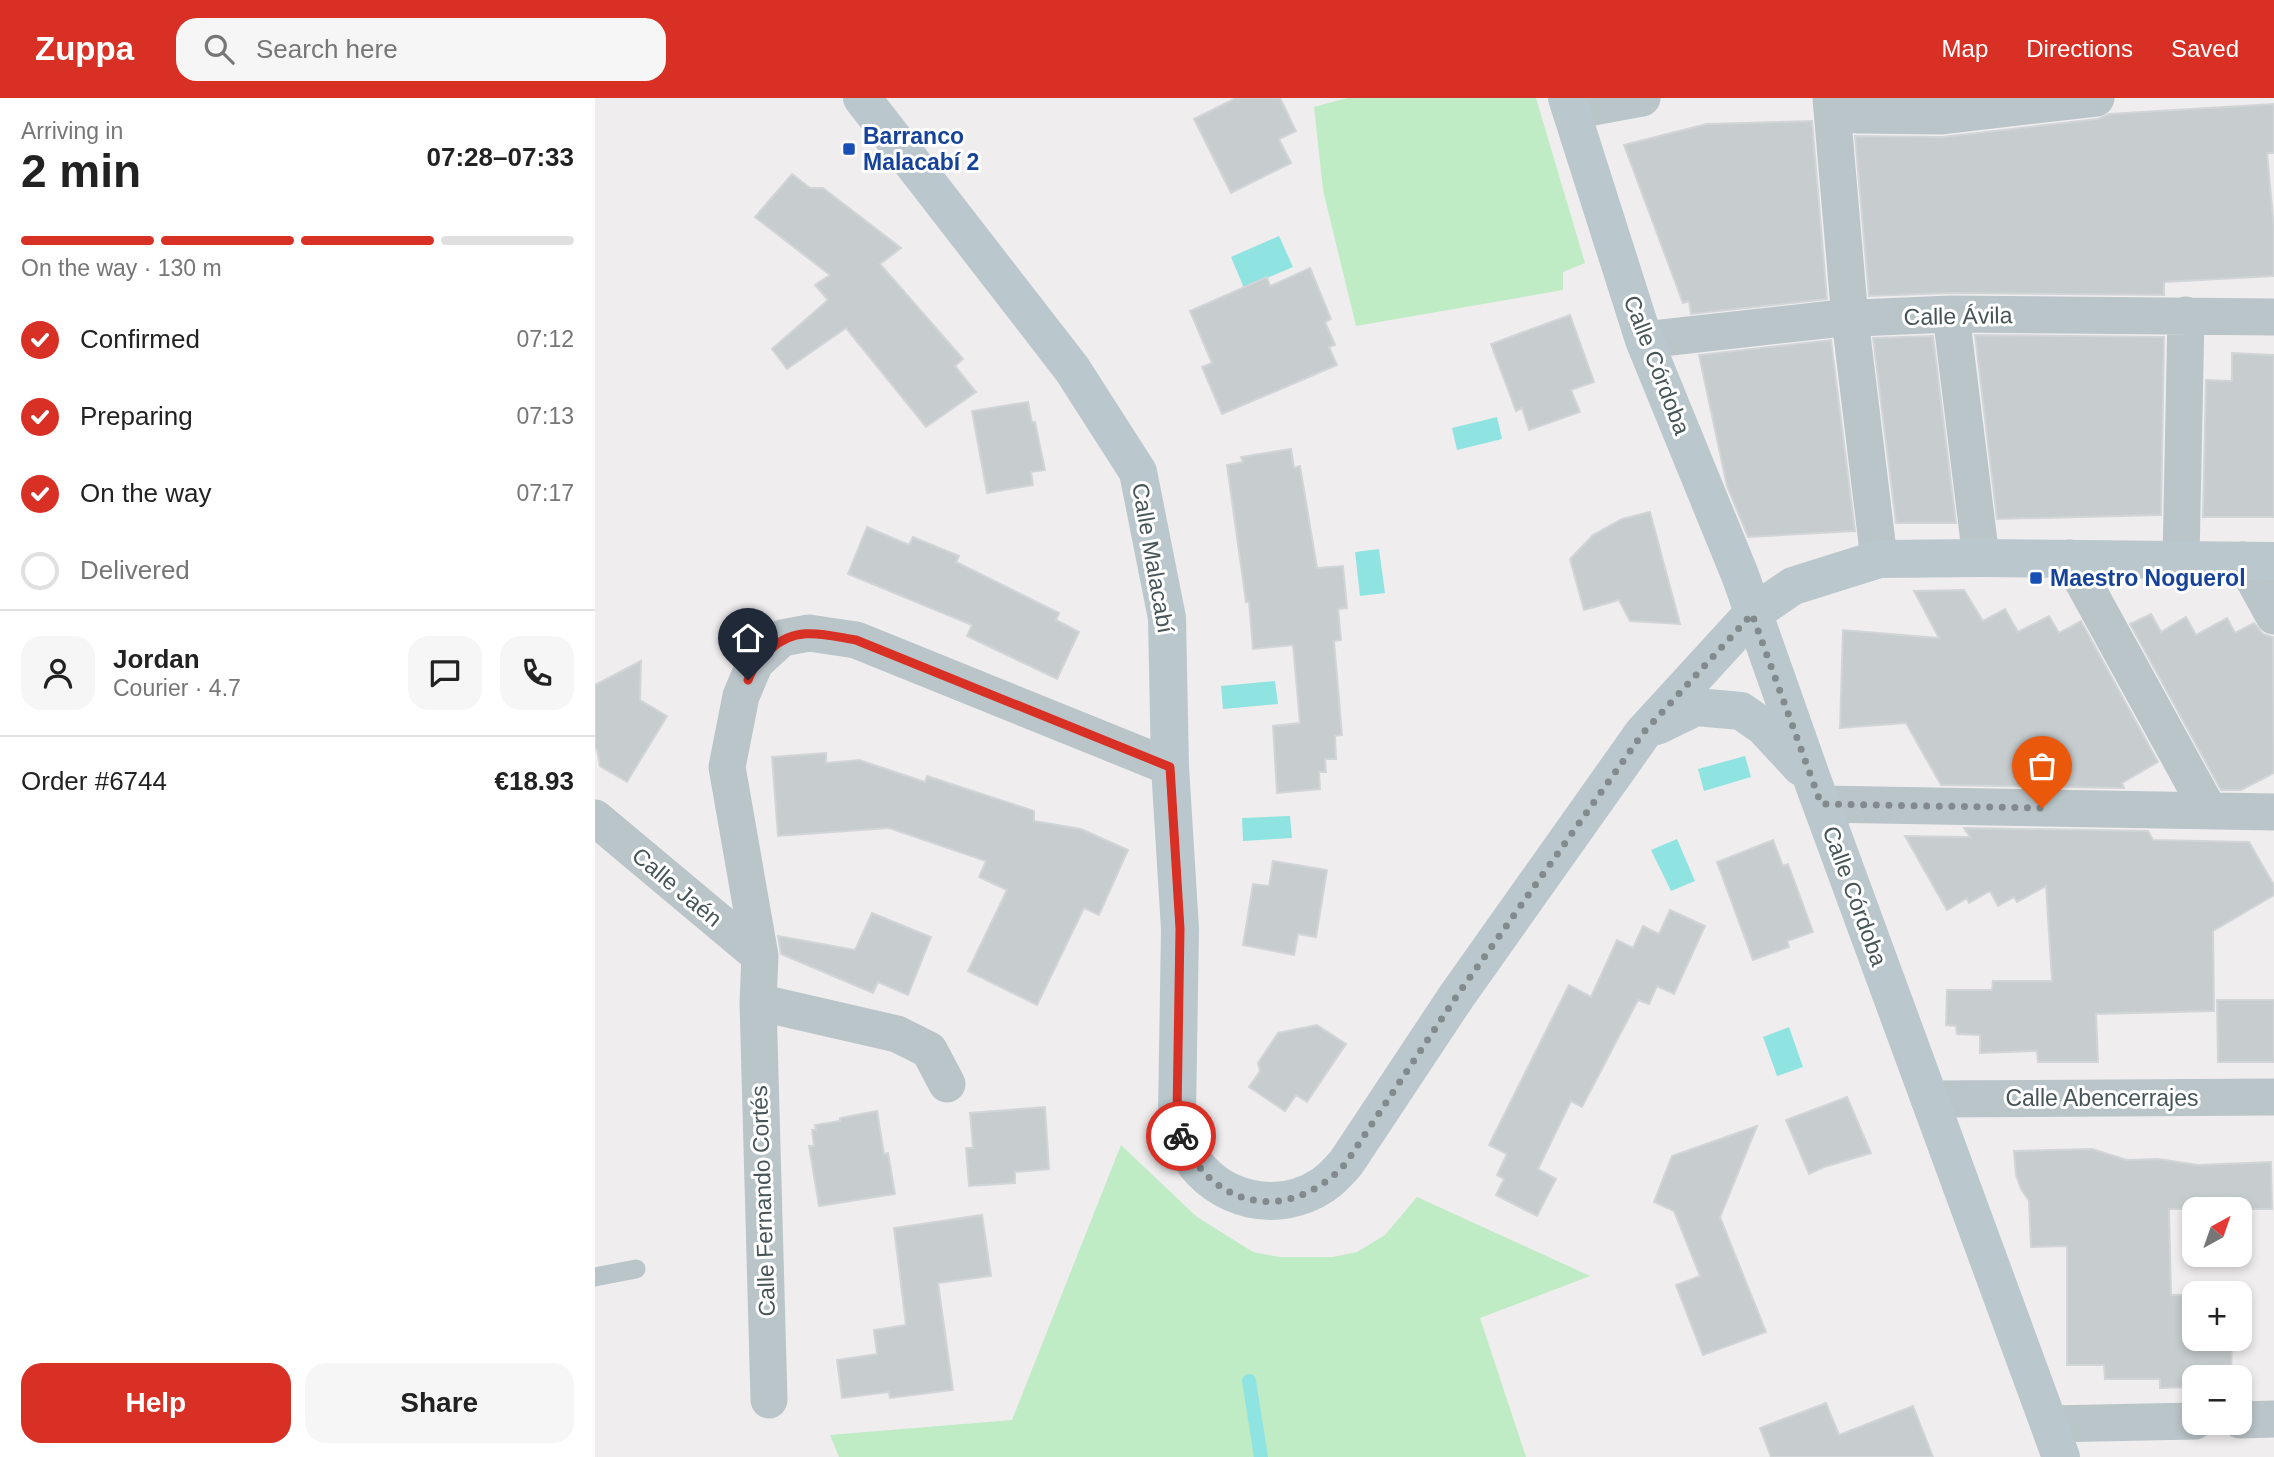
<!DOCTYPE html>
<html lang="en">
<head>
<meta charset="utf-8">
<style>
	:root { --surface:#fff; --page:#f6f6f6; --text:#222; --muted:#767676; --line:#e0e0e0; --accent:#d93025 }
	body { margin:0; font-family:Arial,sans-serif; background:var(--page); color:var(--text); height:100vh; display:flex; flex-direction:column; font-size:26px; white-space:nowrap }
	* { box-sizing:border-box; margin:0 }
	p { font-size:23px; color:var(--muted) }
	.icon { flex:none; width:38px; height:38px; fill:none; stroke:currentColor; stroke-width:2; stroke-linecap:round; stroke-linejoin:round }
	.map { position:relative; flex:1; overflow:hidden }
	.details { display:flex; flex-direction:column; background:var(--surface); width:595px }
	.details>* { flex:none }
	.needle { width:46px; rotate:40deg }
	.tools { position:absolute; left:1587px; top:1099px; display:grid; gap:14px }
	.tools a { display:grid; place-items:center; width:70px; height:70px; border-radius:14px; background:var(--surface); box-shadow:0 4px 10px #0003; font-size:35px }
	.pin { position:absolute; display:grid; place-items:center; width:60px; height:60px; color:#fff; margin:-72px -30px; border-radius:50% 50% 50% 0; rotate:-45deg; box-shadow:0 0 7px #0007 }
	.pin .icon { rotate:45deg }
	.courier { position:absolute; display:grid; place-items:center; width:70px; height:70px; margin:-35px; border:5px solid #d93025; border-radius:50%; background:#fff; color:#222; box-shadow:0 2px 9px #0007 }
	.overview em { font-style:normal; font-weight:700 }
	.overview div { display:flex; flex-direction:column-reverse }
	.overview { display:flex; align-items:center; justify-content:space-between; height:119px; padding:0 21px }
	h1 { font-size:46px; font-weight:700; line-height:52px }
	.bar { display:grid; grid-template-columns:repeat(4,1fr); gap:10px 7px; align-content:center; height:84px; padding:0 21px }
	.bar i { height:9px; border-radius:5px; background:var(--line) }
	.bar .active { background:var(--accent) }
	.bar p { grid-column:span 4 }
	.line { display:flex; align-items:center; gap:18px; padding:0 21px; border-top:2px solid var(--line) }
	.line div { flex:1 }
	.round { display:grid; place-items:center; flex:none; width:74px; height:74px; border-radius:21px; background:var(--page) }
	ol { padding:0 21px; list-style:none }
	li { display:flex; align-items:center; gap:21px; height:77px }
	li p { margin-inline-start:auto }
	li .icon { padding:7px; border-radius:50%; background:var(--accent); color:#fff; stroke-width:4 }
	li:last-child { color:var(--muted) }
	li i { width:38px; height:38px; border:4px solid var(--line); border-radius:50% }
	.action { display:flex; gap:14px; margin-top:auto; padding:14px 21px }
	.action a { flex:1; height:80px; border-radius:21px; background:var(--accent); color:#fff; font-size:28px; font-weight:700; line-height:80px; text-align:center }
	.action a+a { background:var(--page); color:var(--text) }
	header { display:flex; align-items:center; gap:42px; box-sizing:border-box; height:98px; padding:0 35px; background:var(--accent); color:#fff }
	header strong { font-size:33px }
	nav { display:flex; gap:38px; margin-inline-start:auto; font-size:24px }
	.search { width:490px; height:63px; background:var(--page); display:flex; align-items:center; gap:18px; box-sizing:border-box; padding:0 24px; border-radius:21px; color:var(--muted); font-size:26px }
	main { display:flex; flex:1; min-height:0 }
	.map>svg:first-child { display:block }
	.green { fill:#bfebc5 }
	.water { fill:#8fe4e2 }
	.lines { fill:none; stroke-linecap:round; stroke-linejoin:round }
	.stream { stroke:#8fe4e2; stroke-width:14 }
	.building { fill:#c7cccf; stroke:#d2d5d8; stroke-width:2 }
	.lane { stroke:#bac5c9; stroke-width:19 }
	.street { stroke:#bac5c9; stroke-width:37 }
	.secondary { stroke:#bac8ce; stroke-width:38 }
	.done { stroke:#828a8d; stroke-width:7; stroke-dasharray:0 12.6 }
	.route { stroke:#d93025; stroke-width:9 }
	.transit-dot { fill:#1a4fb4; stroke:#fff; stroke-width:2.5 }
	.labels { text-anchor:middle; stroke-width:6; stroke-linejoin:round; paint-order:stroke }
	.transit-label { font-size:23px; font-weight:bold; fill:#164399; stroke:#fff; text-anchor:start }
	.street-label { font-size:23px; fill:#475559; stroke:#fff }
</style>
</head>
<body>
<header>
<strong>Zuppa</strong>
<div class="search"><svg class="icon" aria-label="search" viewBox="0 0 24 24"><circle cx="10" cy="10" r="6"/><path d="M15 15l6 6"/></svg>Search here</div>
<nav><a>Map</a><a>Directions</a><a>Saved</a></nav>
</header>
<main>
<section class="details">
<div class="overview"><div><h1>2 min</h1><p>Arriving in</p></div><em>07:28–07:33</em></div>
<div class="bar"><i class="active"></i><i class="active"></i><i class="active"></i><i></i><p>On the way · 130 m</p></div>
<ol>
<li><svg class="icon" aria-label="check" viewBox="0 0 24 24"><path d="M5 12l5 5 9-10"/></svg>Confirmed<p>07:12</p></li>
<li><svg class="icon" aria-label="check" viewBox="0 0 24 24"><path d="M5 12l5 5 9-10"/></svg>Preparing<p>07:13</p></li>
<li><svg class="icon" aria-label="check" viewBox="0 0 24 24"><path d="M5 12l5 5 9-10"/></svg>On the way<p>07:17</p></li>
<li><i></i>Delivered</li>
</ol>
<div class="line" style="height:126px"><a class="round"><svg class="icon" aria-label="person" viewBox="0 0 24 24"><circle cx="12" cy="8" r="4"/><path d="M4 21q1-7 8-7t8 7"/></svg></a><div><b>Jordan</b><p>Courier · 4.7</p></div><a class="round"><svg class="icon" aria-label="chat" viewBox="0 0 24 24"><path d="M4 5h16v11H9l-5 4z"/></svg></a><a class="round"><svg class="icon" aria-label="phone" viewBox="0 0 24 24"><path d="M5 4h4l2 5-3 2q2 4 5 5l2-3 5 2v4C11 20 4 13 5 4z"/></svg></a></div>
<div class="line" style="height:91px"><div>Order #6744</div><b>€18.93</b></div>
<div class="action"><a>Help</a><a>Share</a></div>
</section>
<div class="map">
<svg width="1679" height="1359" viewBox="0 0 1679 1359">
	<rect width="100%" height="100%" fill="#f0edee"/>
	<path class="green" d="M 752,0 L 941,0 L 990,165 L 968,174 L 968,192 L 761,228 L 728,92 L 719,9 Z
		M 526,1047 L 602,1119 L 658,1154 L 684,1159 L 738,1159 L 762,1154 L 790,1137 L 822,1099 L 995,1178 L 885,1220 L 931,1359 L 244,1359 L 235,1337 L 417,1322 Z"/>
	<path class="water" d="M 684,138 L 698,169 L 649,190 L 636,159 Z
		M 902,319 L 907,341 L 862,352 L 857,330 Z
		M 784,451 L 790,495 L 765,498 L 760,454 Z
		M 680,583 L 683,606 L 628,611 L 626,588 Z
		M 1150,658 L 1156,679 L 1109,693 L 1103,671 Z
		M 695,718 L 697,740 L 648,743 L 647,720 Z
		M 1082,741 L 1100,783 L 1076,793 L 1056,752 Z
		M 1194,929 L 1208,969 L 1182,978 L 1168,939 Z"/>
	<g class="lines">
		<path class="stream" d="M 654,1283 L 666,1359"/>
	</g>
	<path class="building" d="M 641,0 L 685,0 L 701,33 L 684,41 L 696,65 L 636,95 L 599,21 Z
		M 1679,6 L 1679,55 L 1672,55 L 1679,130 L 1679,178 L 1569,184 L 1569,197 L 1356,195 L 1274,198 L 1260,38 L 1347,39 L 1503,21 L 1514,16 Z
		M 1217,23 L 1232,201 L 1096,216 L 1094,203 L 1088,205 L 1029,47 L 1112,26 Z
		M 197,76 L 215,90 L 228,90 L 306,150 L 285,166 L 368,261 L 360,268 L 381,294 L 331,329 L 251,230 L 192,271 L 177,251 L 233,202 L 220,187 L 235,177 L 160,119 Z
		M 715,170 L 736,221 L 730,224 L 740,247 L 734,249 L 742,267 L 627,316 L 607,269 L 617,265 L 595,213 L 672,179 L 675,188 Z
		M 975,217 L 999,284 L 976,292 L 985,314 L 934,332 L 927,310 L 921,313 L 896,246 Z
		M 1380,237 L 1569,239 L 1566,417 L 1402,421 Z
		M 1338,238 L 1361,425 L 1301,425 L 1278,240 Z
		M 1236,242 L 1260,433 L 1153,439 L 1132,388 L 1104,257 Z
		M 1637,255 L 1679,257 L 1679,419 L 1608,419 L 1611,282 L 1637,283 Z
		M 433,304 L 437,324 L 440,324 L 450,372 L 436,374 L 438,387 L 392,395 L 377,313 Z
		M 696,351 L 699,370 L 705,368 L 722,470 L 748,468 L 752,510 L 743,511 L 746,542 L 739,543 L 747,637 L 740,638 L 741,661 L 730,661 L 731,674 L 724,674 L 725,691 L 682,695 L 678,628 L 705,625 L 698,547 L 658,551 L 654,504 L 651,504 L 632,367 L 648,364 L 646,359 Z
		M 1055,414 L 1085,526 L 1035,523 L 1024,502 L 989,512 L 975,461 L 998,437 L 1027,421 Z
		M 272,429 L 314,447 L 318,439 L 364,458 L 361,464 L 464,515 L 461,522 L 484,534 L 462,581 L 372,538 L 377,527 L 253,476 Z
		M 1369,492 L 1388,523 L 1410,511 L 1423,534 L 1454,518 L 1464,535 L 1486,523 L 1563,664 L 1527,685 L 1529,690 L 1346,687 L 1311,625 L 1245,630 L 1248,532 L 1344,540 L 1319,493 Z
		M 1556,516 L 1566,534 L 1591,519 L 1601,537 L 1632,520 L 1640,535 L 1659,525 L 1668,536 L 1678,539 L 1679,675 L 1646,692 L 1626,692 L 1535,526 Z
		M 46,563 L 45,602 L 72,618 L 32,684 L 5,668 L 2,652 L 0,650 L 0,587 Z
		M 231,655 L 231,665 L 264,662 L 330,684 L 332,678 L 439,713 L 439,723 L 486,731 L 533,752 L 504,817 L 489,810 L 442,907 L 373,873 L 412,792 L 384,779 L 391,763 L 294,730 L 183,738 L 177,659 Z
		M 1369,730 L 1553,733 L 1558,742 L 1654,744 L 1679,787 L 1679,797 L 1618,833 L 1619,913 L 1501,916 L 1503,964 L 1443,964 L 1442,953 L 1385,955 L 1385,937 L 1362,936 L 1361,928 L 1351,927 L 1352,892 L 1397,892 L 1398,883 L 1457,883 L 1451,788 L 1422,804 L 1419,799 L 1403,808 L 1395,793 L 1374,805 L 1372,800 L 1352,812 L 1310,738 L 1375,739 Z
		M 1178,742 L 1188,768 L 1193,766 L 1218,834 L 1192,843 L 1194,849 L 1158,862 L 1122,764 Z
		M 678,763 L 732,772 L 721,839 L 703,836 L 699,857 L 648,847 L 658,786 L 674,788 Z
		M 1075,812 L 1110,828 L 1079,896 L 1062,888 L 1054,906 L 1043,902 L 987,1009 L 976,1003 L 943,1071 L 961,1081 L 942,1118 L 901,1097 L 909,1081 L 902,1077 L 912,1056 L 894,1047 L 974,887 L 996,899 L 1022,842 L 1038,850 L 1048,828 L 1064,836 Z
		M 277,815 L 336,839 L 313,897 L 283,884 L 278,895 L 186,856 L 183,838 L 260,852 Z
		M 1622,902 L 1679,902 L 1679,964 L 1623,964 Z
		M 722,927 L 751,946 L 712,1004 L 701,997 L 690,1013 L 654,989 L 665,973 L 663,965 L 683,935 Z
		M 1252,999 L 1276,1055 L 1229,1069 L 1214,1076 L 1191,1022 Z
		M 450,1009 L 454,1071 L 420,1074 L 420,1085 L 374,1088 L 371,1050 L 378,1050 L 375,1015 Z
		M 282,1013 L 289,1056 L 293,1055 L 300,1096 L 224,1108 L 214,1048 L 219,1048 L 217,1032 L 221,1032 L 220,1027 L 245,1023 L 245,1020 Z
		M 1162,1028 L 1125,1119 L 1171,1234 L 1108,1257 L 1081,1187 L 1105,1178 L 1079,1113 L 1059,1104 L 1077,1058 Z
		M 1497,1051 L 1532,1062 L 1563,1061 L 1603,1067 L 1676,1064 L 1677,1111 L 1574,1111 L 1576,1197 L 1600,1197 L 1600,1241 L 1637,1241 L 1636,1279 L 1600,1279 L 1600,1289 L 1565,1290 L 1565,1281 L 1510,1281 L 1509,1267 L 1472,1267 L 1472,1148 L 1436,1149 L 1434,1103 L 1426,1091 L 1421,1077 L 1419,1053 Z
		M 387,1117 L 396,1178 L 343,1185 L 358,1292 L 295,1300 L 294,1294 L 247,1300 L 242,1262 L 282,1256 L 279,1232 L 311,1227 L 299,1130 Z
		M 1231,1305 L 1244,1337 L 1318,1308 L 1338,1359 L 1176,1359 L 1165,1330 Z"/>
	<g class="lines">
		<path class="lane" d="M 0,1179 L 41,1171"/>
		<path class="street" d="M 1236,0 L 1255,221 L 1284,461
			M 1242,0 L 1262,17 L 1345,18 L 1501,0
			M 976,13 L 1047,0
			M 1356,216 L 1386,460
			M 1049,242 L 1238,221 L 1356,216 L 1679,219
			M 1475,460 L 1614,713
			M 1586,461 L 1591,217
			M 1648,462 L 1679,518
			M 1226,706 L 1679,714
			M 0,720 L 165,858
			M 163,904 L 302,936 L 334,952 L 352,986
			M 1334,1001 L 1679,999
			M 174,1302 L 163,904 L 165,858 L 132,669 L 146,598 L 160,565 L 187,540 L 214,535 L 261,542 L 575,669
			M 1645,1322 L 1679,1321
			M 1454,1326 L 1600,1323"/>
		<path class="secondary" d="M 267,0 L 477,271 L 543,374 L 572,520 L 575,669 L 585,831 L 582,1016 C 584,1031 587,1045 595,1058 C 623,1103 683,1117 728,1087 C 737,1081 744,1073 751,1065 L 861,899 L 1048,635 L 1157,516 L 1198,488 L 1284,461 L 1386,460 L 1679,463
			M 972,0 L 1049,242 L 1145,477 L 1217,681 L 1466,1359
			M 1062,628 L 1101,609 L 1146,613 L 1169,629 L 1206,669"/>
	</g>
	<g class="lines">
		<path class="done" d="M 586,1038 C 618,1114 698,1125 751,1065 L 861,899 L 1048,635 L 1157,516 L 1226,706 L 1447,710"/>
		<path class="route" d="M 153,582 C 159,567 164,562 176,551 C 201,527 231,537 261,542 L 575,669 L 585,831 L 582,1016 L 586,1038"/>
	</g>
	<g class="transit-dot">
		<rect x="247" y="44" width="14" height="14" rx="3.5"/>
		<rect x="1434" y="473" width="14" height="14" rx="3.5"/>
	</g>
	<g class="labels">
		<g class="transit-label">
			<text x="268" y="46">Barranco<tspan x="268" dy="26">Malacabí 2</tspan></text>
			<text x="1455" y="488">Maestro Noguerol</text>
		</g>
		<g class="street-label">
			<text transform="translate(1363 218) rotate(-1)" y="8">Calle Ávila</text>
			<text transform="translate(1062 267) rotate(69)" y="8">Calle Córdoba</text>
			<text transform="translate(558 460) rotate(80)" y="8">Calle Malacabí</text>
			<text transform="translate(82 789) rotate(40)" y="8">Calle Jaén</text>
			<text transform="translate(1260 798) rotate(70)" y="8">Calle Córdoba</text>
			<text x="1507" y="1008">Calle Abencerrajes</text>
			<text transform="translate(168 1103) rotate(-92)" y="8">Calle Fernando Cortés</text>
		</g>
	</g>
</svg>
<div class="tools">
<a><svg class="needle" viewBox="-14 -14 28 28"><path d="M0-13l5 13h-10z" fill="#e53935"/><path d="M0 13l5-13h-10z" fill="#767676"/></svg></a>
<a>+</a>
<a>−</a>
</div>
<div class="pin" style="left:1447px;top:710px;background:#ea580c"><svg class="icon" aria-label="bag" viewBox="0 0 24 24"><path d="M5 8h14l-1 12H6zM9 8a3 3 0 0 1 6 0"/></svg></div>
<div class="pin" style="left:153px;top:582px;background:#1f2937"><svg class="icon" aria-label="home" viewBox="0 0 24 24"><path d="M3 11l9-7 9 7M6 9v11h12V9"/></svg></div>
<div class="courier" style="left:586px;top:1038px"><svg class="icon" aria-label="bike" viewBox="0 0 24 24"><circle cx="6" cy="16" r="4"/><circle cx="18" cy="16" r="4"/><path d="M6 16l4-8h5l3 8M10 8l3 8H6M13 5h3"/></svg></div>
</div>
</main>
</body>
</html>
